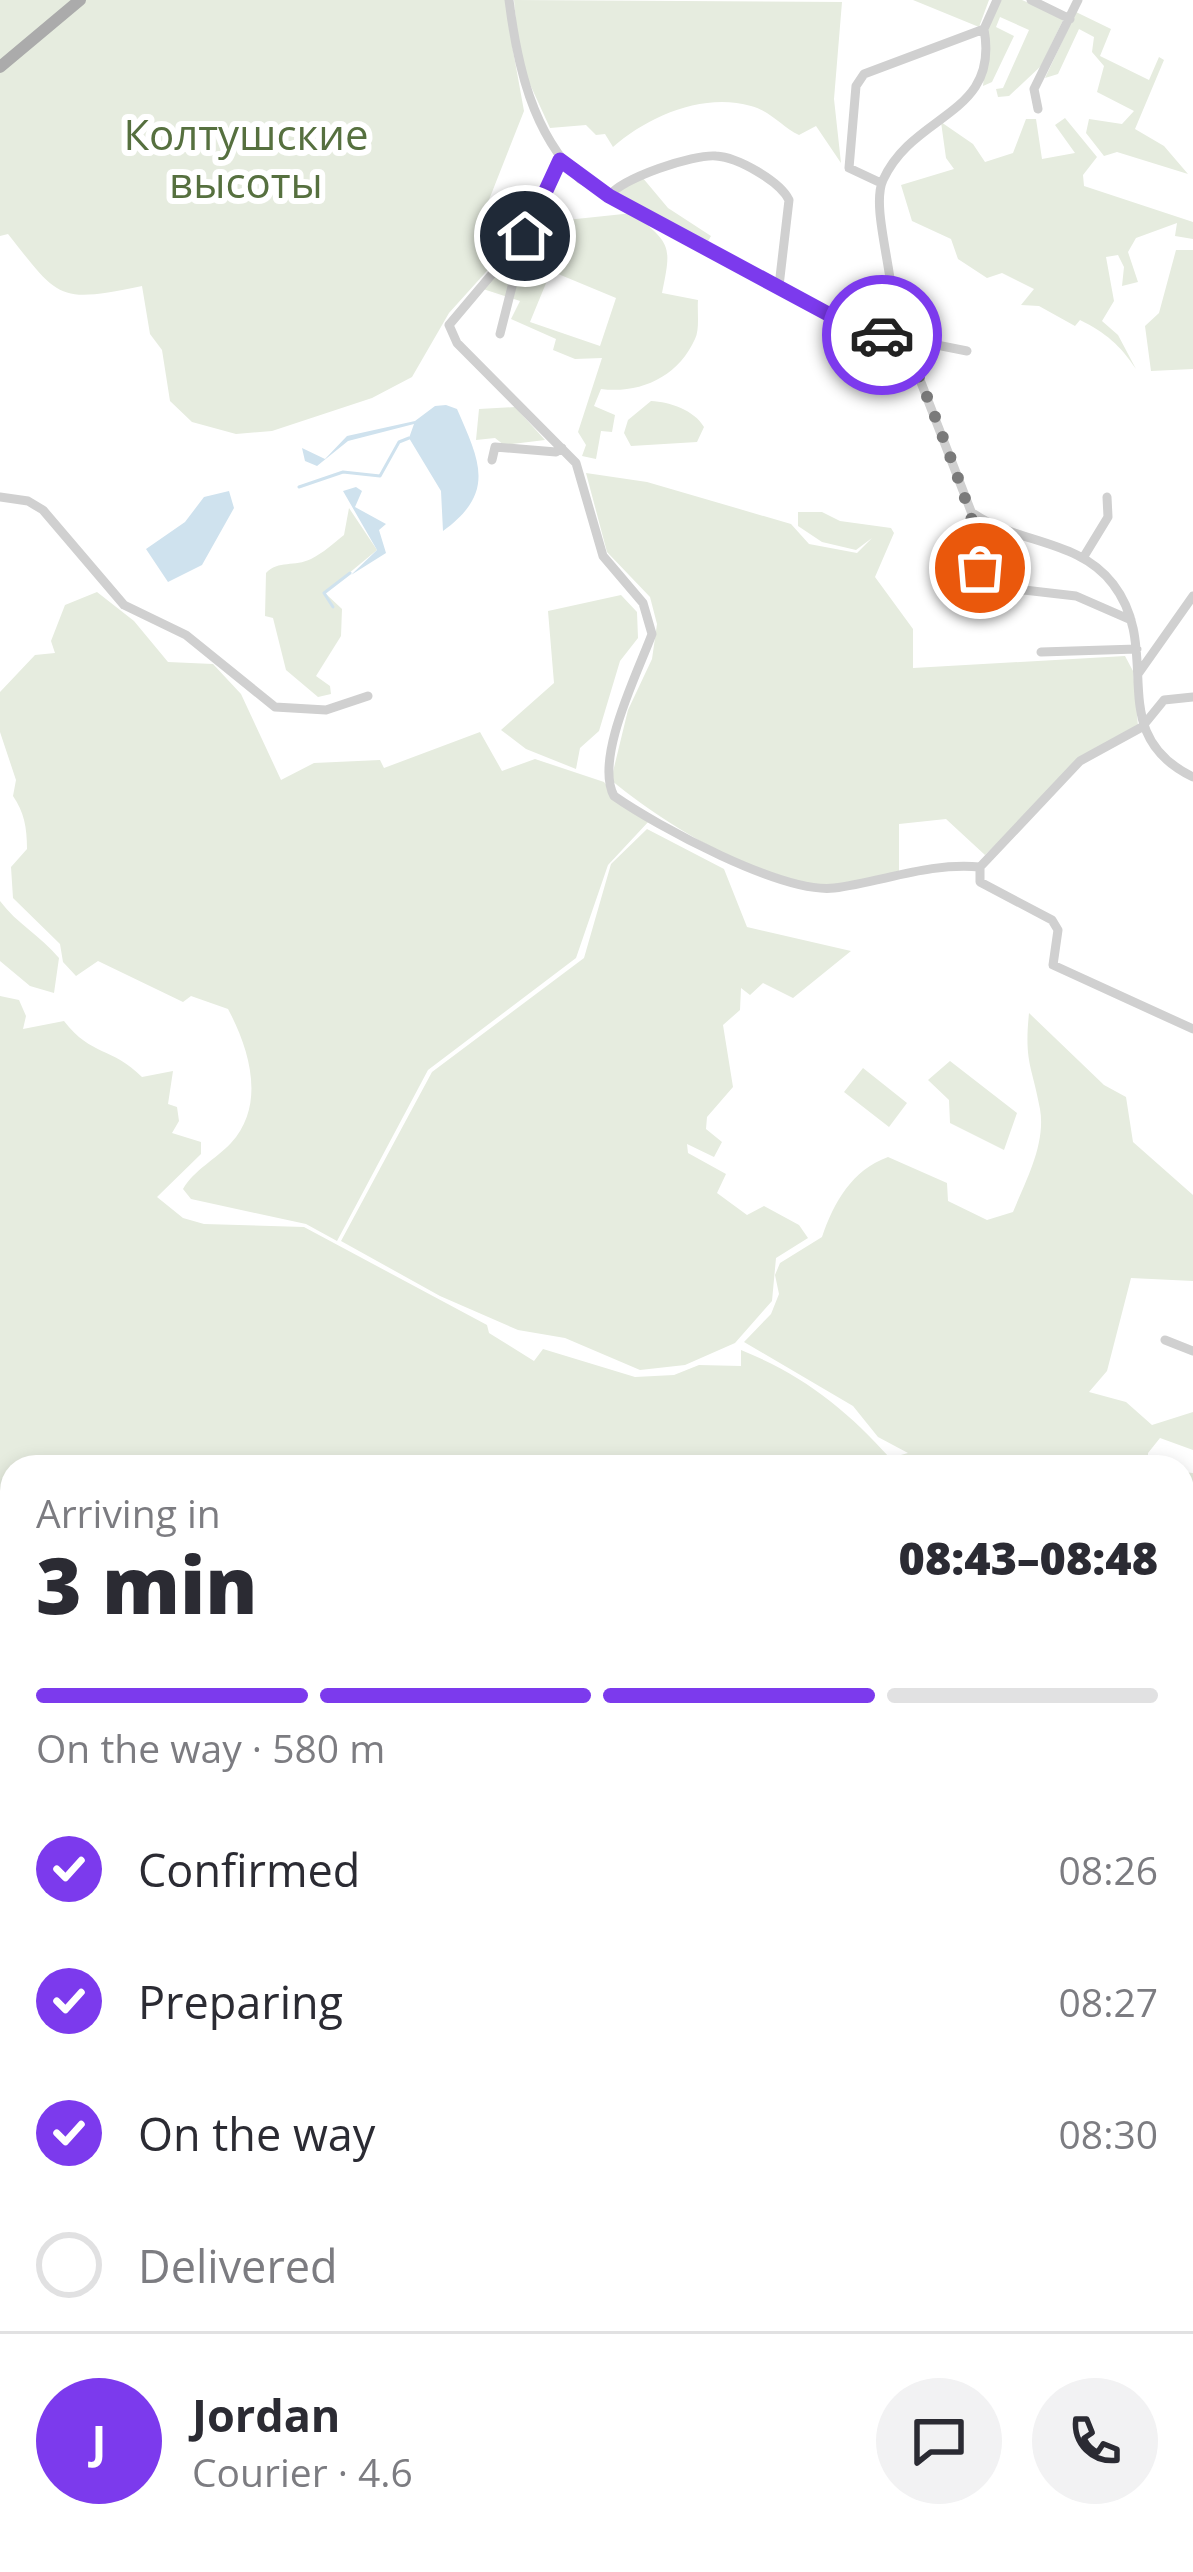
<!DOCTYPE html>
<html lang="en">
<head>
<meta charset="utf-8">
<style>
	:root { --surface:#fff; --page:#f2f2f3; --text:#2b2b33; --muted:#7c7c81; --line:#e1e1e2; --accent:#7c3aed }
	body { margin:0; font-family:"Open Sans",sans-serif; background:var(--page); color:var(--text); height:100vh; display:flex; flex-direction:column; font-size:45px; white-space:nowrap }
	* { box-sizing:border-box; margin:0 }
	p { font-size:39px; color:var(--muted) }
	.icon { flex:none; width:66px; height:66px; fill:none; stroke:currentColor; stroke-width:2; stroke-linecap:round; stroke-linejoin:round }
	.map { position:relative; flex:1; overflow:hidden }
	.side { position:absolute; left:0px; top:1455px; width:1194px; height:1119px; display:flex; flex-direction:column; background:var(--surface); border-radius:36px 36px 0 0; box-shadow:0 6px 18px #0003 }
	.side>* { flex:none }
	.pin { position:absolute; display:grid; place-items:center; width:102px; height:102px; color:#fff; margin:-51px; border:6px solid #fff; border-radius:50%; box-shadow:0 3px 12px #0007 }
	.courier { position:absolute; display:grid; place-items:center; width:120px; height:120px; margin:-60px; border:9px solid #7c3aed; border-radius:50%; background:#fff; color:#222; box-shadow:0 3px 15px #0007 }
	.head em { font-style:normal; font-weight:800 }
	.head div { display:flex; flex-direction:column-reverse }
	.head { display:flex; align-items:center; justify-content:space-between; height:204px; padding:0 36px }
	h1 { font-size:78px; font-weight:800; line-height:90px }
	.bar { display:grid; grid-template-columns:repeat(4,1fr); gap:18px 12px; align-content:center; height:144px; padding:0 36px }
	.bar i { height:15px; border-radius:9px; background:var(--line) }
	.bar .active { background:var(--accent) }
	.bar p { grid-column:span 4 }
	.line { display:flex; align-items:center; gap:30px; padding:0 36px; border-top:3px solid var(--line) }
	.line div { flex:1 }
	.round { display:grid; place-items:center; flex:none; width:126px; height:126px; border-radius:63px; background:var(--page) }
	ol { padding:0 36px; list-style:none }
	li { display:flex; align-items:center; gap:36px; height:132px }
	li p { margin-inline-start:auto }
	li .icon { padding:12px; border-radius:50%; background:var(--accent); color:#fff; stroke-width:4 }
	li:last-child { color:var(--muted) }
	li i { width:66px; height:66px; border:6px solid var(--line); border-radius:50% }
	.map>svg:first-child { display:block }
	.green { fill:#e6ecdf; fill-rule:evenodd }
	.water { fill:#cfe2ee }
	.lines { fill:none; stroke-linecap:round; stroke-linejoin:round }
	.stream { stroke:#cfe2ee; stroke-width:3 }
	.minor { stroke:#d0d0d0; stroke-width:9 }
	.major { stroke:#ababab; stroke-width:12 }
	.done { stroke:#7a7a7a; stroke-width:12; stroke-dasharray:0 21.6 }
	.route { stroke:#7c3aed; stroke-width:15 }
	.labels { text-anchor:middle; stroke-width:12; stroke-linejoin:round; paint-order:stroke }
	.park-label { font-size:42px; fill:#56703f; stroke:#fff }
</style>
</head>
<body>
<div class="map">
<svg width="1193" height="2572" viewBox="0 0 1193 2572">
	<rect width="100%" height="100%" fill="#fff"/>
	<path class="green" d="M 0,0 L 506,0 L 518,44 L 514,0 L 842,2 L 834,99 L 841,163 L 816,126 L 799,135 C 782,127 771,111 751,106 C 704,92 648,116 613,147 L 605,134 L 596,135 L 586,125 L 550,128 L 512,45 L 524,111 L 483,215 L 521,233 L 449,313 L 412,377 L 372,398 L 272,431 L 236,434 L 192,422 L 170,401 L 162,350 L 150,334 L 142,286 C 58,303 60,300 8,234 L 0,236 Z
		M 913,0 L 989,0 L 979,27 Z
		M 998,0 L 1022,0 L 1064,18 L 1041,66 L 1009,96 L 998,97 L 996,89 L 1003,88 L 1029,30 L 1000,17 L 996,27 L 1014,36 L 992,82 L 983,86 L 989,23 Z
		M 1076,12 L 1111,29 L 1100,56 L 1149,80 L 1159,57 L 1164,60 L 1135,129 L 1164,146 L 1188,174 L 1117,152 L 1104,156 L 1086,133 L 1089,119 L 1122,124 L 1134,111 L 1097,92 L 1104,66 L 1092,52 L 1094,37 L 1079,29 L 1058,74 L 1045,78 Z
		M 1065,118 L 1097,157 L 1083,175 L 1084,186 L 1193,222 L 1193,239 L 1175,236 L 1177,223 L 1136,238 L 1128,252 L 1138,282 L 1122,286 L 1124,267 L 1118,255 L 1106,257 L 1114,301 L 1102,321 L 1118,335 L 1136,369 C 1120,345 1106,333 1080,320 L 1075,326 L 1039,306 L 1021,305 L 1034,289 L 1002,273 L 987,278 L 958,259 L 951,239 L 912,221 L 901,185 L 954,169 L 946,158 L 941,122 L 973,144 L 985,162 L 1013,153 L 1026,119 L 1036,119 L 1042,159 L 1075,153 L 1055,125 Z
		M 642,177 L 668,208 L 711,236 L 707,243 L 613,191 Z
		M 536,207 L 557,221 L 633,213 C 671,244 672,245 662,293 L 698,300 C 697,311 700,329 695,339 C 678,377 640,394 601,389 L 594,406 L 615,415 L 612,432 L 601,431 L 596,459 L 582,456 L 586,445 L 578,432 L 602,358 L 575,359 L 553,350 L 556,339 L 511,319 L 520,301 L 483,289 L 529,239 ZM 551,271 L 616,298 L 600,346 L 530,322 Z
		M 1176,250 L 1193,250 L 1193,369 L 1151,371 L 1145,326 L 1159,313 Z
		M 651,401 C 670,402 694,410 704,427 L 697,442 L 631,446 L 624,433 L 628,420 Z
		M 515,407 L 545,440 L 504,445 L 495,438 L 476,440 L 479,409 Z
		M 586,473 L 647,482 L 791,524 L 809,544 L 857,553 L 872,538 L 856,550 L 822,542 L 798,526 L 798,512 L 822,512 L 840,521 L 891,528 L 894,533 L 875,577 L 913,629 L 913,668 L 1125,656 L 1133,671 L 1138,726 L 1090,752 L 985,855 L 946,819 L 899,824 L 899,871 C 877,876 849,886 826,885 C 758,882 661,822 611,780 L 628,710 L 652,659 L 657,624 L 650,597 L 607,552 Z
		M 349,508 L 377,550 L 325,593 L 342,609 L 341,636 L 316,676 L 330,686 L 331,694 L 318,697 L 286,670 L 273,618 L 265,616 L 266,573 C 278,560 295,567 311,559 C 323,553 334,543 344,535 Z
		M 97,592 L 134,621 L 168,662 L 213,664 L 241,694 L 281,780 L 314,763 L 380,760 L 384,768 L 480,732 L 502,771 L 535,759 L 604,782 L 616,798 L 650,820 L 608,865 L 576,958 L 428,1070 L 337,1241 L 306,1224 L 191,1199 L 183,1189 C 194,1170 216,1159 231,1143 C 266,1105 250,1050 228,1009 L 191,996 L 183,1002 L 98,961 L 76,976 L 63,962 L 60,944 L 13,898 L 11,867 L 27,849 C 27,827 24,812 13,796 L 16,780 L 0,732 L 0,692 L 35,655 L 55,653 L 51,641 L 65,605 Z
		M 621,595 L 637,612 L 638,638 L 620,661 L 599,731 L 580,748 L 576,769 L 526,749 L 501,730 L 554,683 L 548,611 Z
		M 647,829 L 724,869 L 747,927 L 851,951 L 793,998 L 763,983 L 750,995 L 741,988 L 740,1010 L 723,1025 L 733,1087 L 707,1117 L 706,1129 L 722,1142 L 714,1157 L 687,1144 L 688,1153 L 726,1174 L 717,1193 L 747,1215 L 764,1206 L 799,1225 L 808,1238 L 776,1258 L 772,1301 L 735,1343 L 685,1365 L 640,1370 L 565,1338 L 518,1330 L 440,1296 L 341,1241 L 432,1072 L 584,958 L 611,864 Z
		M 0,901 C 17,924 40,935 59,958 L 54,993 L 30,986 L 0,961 Z
		M 0,996 L 19,1000 L 26,1016 L 23,1029 L 64,1021 C 92,1057 111,1046 142,1077 L 173,1071 L 168,1104 L 177,1107 L 179,1121 L 172,1133 L 201,1142 L 201,1154 L 157,1197 L 183,1218 L 204,1224 L 304,1227 L 487,1325 L 489,1333 L 534,1361 L 543,1349 L 635,1377 L 674,1375 L 699,1365 L 741,1366 L 741,1350 C 803,1375 846,1409 890,1458 L 908,1453 L 878,1437 L 853,1406 L 744,1342 L 771,1314 L 779,1294 L 775,1275 L 780,1263 L 822,1237 C 834,1202 852,1170 888,1157 L 947,1183 L 948,1201 L 987,1220 L 1013,1212 C 1026,1180 1046,1144 1040,1109 C 1032,1065 1024,1063 1029,1013 L 1104,1085 L 1126,1097 L 1133,1142 L 1193,1195 L 1193,1281 L 1131,1278 L 1107,1371 L 1089,1392 L 1126,1402 L 1152,1425 L 1193,1412 L 1193,1450 L 1160,1438 L 1148,1453 L 1148,1467 L 12,1467 L 12,1951 L 0,1949 Z
		M 950,1061 L 1017,1113 L 1004,1150 L 950,1123 L 949,1100 L 928,1080 Z
		M 863,1068 L 907,1103 L 889,1127 L 844,1092 Z
		M 1182,1472 L 1193,1473 L 1193,1627 L 1185,1629 L 1193,1681 L 1182,1677 Z
		M 0,1955 L 12,1957 L 12,2226 L 0,2222 Z
		M 1193,1969 L 1193,2207 L 1182,2212 L 1182,1974 Z
		M 0,2243 L 12,2247 L 12,2562 L 419,2562 L 418,2572 L 0,2572 Z"/>
	<path class="water" d="M 446,405 L 457,409 C 479,460 497,492 443,531 L 441,491 L 409,438 L 414,424 L 348,441 L 317,466 L 305,461 L 302,448 L 325,459 L 347,436 L 415,421 L 435,406 Z
		M 356,487 L 362,491 L 355,507 L 386,524 L 379,530 L 386,553 L 351,575 L 377,550 L 343,491 Z
		M 229,491 L 234,508 L 202,565 L 168,582 L 146,549 L 185,522 L 204,497 Z"/>
	<g class="lines">
		<path class="stream" d="M 299,487 L 343,472 L 380,476 L 399,442 L 409,438
			M 333,607 L 324,593 L 350,573
			M 0,1980 L 12,1984
			M 0,2475 L 12,2479
			M 307,2562 L 343,2572
			M 416,2572 L 417,2562"/>
		<path class="minor" d="M 509,0 C 517,64 532,133 580,179 L 856,329 L 967,351
			M 1031,0 L 1070,19
			M 984,29 L 997,0
			M 1038,109 L 1034,89 L 1078,0
			M 881,183 L 849,168 L 856,86 L 864,74 L 984,29
			M 609,196 C 622,178 693,154 716,156 C 737,157 780,181 789,200 L 779,286
			M 525,235 L 449,325 L 457,343 L 576,463 L 603,556 L 643,603 L 652,634 C 638,672 594,759 614,796 C 657,826 782,894 834,888 C 882,882 930,862 980,867
			M 866,332 L 895,290
			M 500,334 L 525,235 L 561,160
			M 892,336 C 901,289 869,211 883,180 C 914,112 1000,116 984,29
			M 903,336 L 974,519 L 986,593 L 1024,590 L 1076,596 L 1131,620
			M 492,460 L 495,447 L 556,452 L 562,448
			M 0,497 L 28,501 L 43,510 L 124,605 L 186,635 L 275,707 L 326,710 L 368,696
			M 974,514 C 1018,544 1079,539 1113,584 C 1165,652 1102,733 1193,777
			M 1083,558 L 1108,517 L 1107,497
			M 1041,652 L 1137,649
			M 1138,674 L 1193,596
			M 1142,727 L 1080,761 L 980,867 L 980,882 L 1052,920 L 1058,930 L 1053,965 L 1193,1029
			M 1142,727 L 1164,700 L 1193,697
			M 1165,1340 L 1193,1351
			M 1182,1566 L 1193,1568
			M 0,2236 L 12,2240
			M 1182,2524 L 1193,2545
			M 1005,2562 L 1036,2572"/>
		<path class="major" d="M 0,67 L 80,0"/>
	</g>
	<g class="lines">
		<path class="done" d="M 882,335 L 903,336 C 918,376 988,540 980,568"/>
		<path class="route" d="M 525,236 L 560,160 L 609,196 L 856,329 L 882,335"/>
	</g>
	<g class="labels">
		<g class="park-label">
			<text x="246" y="150">Колтушские<tspan x="246" dy="48">высоты</tspan></text>
		</g>
	</g>
</svg>
<div class="pin" style="left:980px;top:568px;background:#ea580c"><svg class="icon" aria-label="bag" viewBox="0 0 24 24"><path d="M5 8h14l-1 12H6zM9 8a3 3 0 0 1 6 0"/></svg></div>
<div class="pin" style="left:525px;top:236px;background:#1f2937"><svg class="icon" aria-label="home" viewBox="0 0 24 24"><path d="M3 11l9-7 9 7M6 9v11h12V9"/></svg></div>
<div class="courier" style="left:882px;top:335px"><svg class="icon" aria-label="car" viewBox="0 0 24 24"><path d="M5 17H2v-5l4-1 3-4h7l3 4 3 1v5h-3M9 17h6M6 11h13"/><circle cx="7" cy="17" r="2"/><circle cx="17" cy="17" r="2"/></svg></div>
<section class="side">
<div class="head"><div><h1>3 min</h1><p>Arriving in</p></div><em>08:43–08:48</em></div>
<div class="bar"><i class="active"></i><i class="active"></i><i class="active"></i><i></i><p>On the way · 580 m</p></div>
<ol>
<li><svg class="icon" aria-label="check" viewBox="0 0 24 24"><path d="M5 12l5 5 9-10"/></svg>Confirmed<p>08:26</p></li>
<li><svg class="icon" aria-label="check" viewBox="0 0 24 24"><path d="M5 12l5 5 9-10"/></svg>Preparing<p>08:27</p></li>
<li><svg class="icon" aria-label="check" viewBox="0 0 24 24"><path d="M5 12l5 5 9-10"/></svg>On the way<p>08:30</p></li>
<li><i></i>Delivered</li>
</ol>
<div class="line" style="height:216px"><b class="round" style="background:var(--accent);color:#fff">J</b><div><b>Jordan</b><p>Courier · 4.6</p></div><a class="round"><svg class="icon" aria-label="chat" viewBox="0 0 24 24"><path d="M4 5h16v11H9l-5 4z"/></svg></a><a class="round"><svg class="icon" aria-label="phone" viewBox="0 0 24 24"><path d="M5 4h4l2 5-3 2q2 4 5 5l2-3 5 2v4C11 20 4 13 5 4z"/></svg></a></div>
</section>
</div>
</body>
</html>
